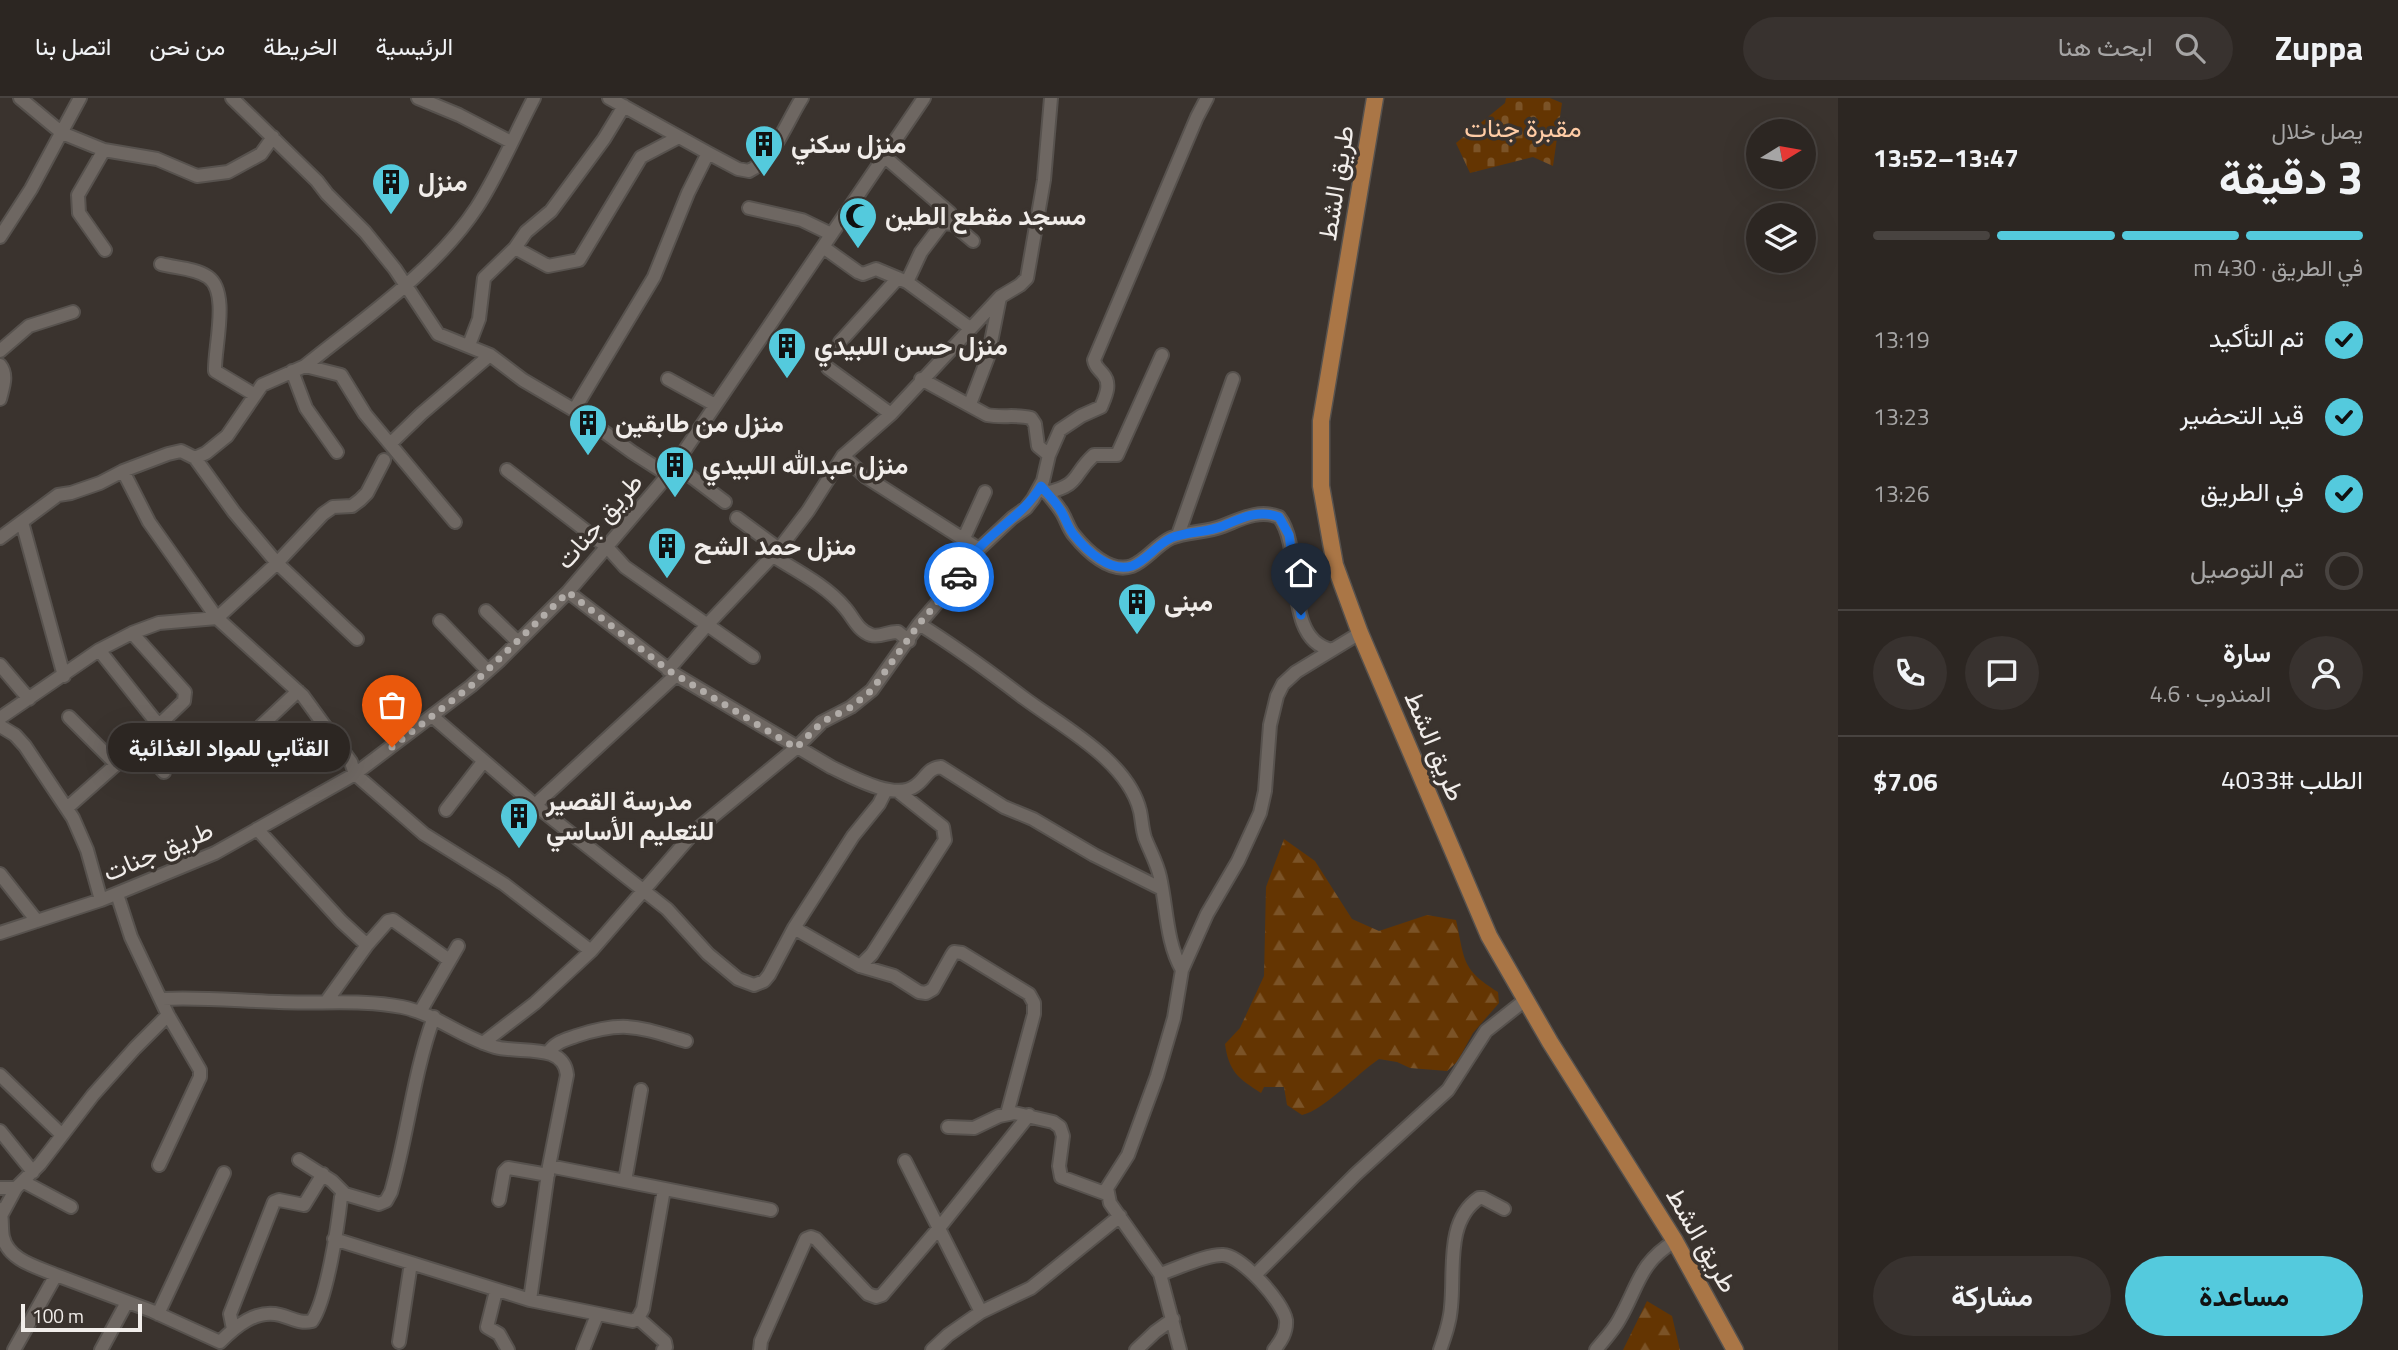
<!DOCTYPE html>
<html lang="ar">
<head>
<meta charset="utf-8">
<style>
	:root { --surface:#2c2622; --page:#38322f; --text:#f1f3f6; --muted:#a6a5a5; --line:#484340; --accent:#54cadd }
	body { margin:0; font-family:"Titillium Web",Vazirmatn,sans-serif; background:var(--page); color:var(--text); direction:rtl; height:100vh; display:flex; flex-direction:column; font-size:26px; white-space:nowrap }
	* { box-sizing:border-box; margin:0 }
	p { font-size:23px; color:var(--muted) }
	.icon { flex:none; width:38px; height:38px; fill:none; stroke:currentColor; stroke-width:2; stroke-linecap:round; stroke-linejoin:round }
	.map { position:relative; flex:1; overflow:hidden; direction:ltr }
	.drawer { display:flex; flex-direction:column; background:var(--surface); width:560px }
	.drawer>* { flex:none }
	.needle { width:46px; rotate:79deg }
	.fabs { position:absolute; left:1746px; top:21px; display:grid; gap:14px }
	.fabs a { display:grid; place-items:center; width:70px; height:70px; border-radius:50%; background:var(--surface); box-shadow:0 7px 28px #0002,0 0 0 2px var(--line); font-size:35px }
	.scale { position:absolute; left:21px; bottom:18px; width:121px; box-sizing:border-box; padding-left:7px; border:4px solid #f1edea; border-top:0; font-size:19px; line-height:24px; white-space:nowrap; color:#f1edea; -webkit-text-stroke:5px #3a332e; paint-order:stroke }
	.pin { position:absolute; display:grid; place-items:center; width:60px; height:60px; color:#fff; margin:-72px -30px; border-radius:50% 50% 50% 0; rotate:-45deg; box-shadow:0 0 7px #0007 }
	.pin .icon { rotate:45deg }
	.courier { position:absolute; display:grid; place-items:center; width:70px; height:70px; margin:-35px; border:5px solid #1a73e8; border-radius:50%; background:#fff; color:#222; box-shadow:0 2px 9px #0007 }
	.bubble { position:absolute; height:49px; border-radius:24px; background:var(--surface); box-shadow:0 7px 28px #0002,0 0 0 2px var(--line); font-size:23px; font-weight:700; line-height:49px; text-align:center; direction:rtl }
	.head em { font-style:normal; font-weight:700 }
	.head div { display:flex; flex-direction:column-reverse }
	.head { display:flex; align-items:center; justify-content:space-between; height:119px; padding:0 35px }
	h1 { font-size:46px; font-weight:700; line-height:52px }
	.bar { display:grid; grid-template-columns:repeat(4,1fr); gap:10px 7px; align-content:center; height:84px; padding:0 35px }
	.bar i { height:9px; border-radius:5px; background:var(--line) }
	.bar .on { background:var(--accent) }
	.bar p { grid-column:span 4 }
	.line { display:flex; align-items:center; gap:18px; padding:0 35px; border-top:2px solid var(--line) }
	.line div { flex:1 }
	.round { display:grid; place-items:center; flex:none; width:74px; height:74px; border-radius:37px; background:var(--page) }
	ol { padding:0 35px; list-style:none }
	li { display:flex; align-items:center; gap:21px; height:77px }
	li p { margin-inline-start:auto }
	li .icon { padding:7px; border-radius:50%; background:var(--accent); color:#111; stroke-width:4 }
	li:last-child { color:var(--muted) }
	li i { width:38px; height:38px; border:4px solid var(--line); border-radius:50% }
	.action { display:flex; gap:14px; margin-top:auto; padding:14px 35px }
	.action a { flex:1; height:80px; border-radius:42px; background:var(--accent); color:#111; font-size:28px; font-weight:700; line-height:80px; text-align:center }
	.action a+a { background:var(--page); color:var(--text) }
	header { display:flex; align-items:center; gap:42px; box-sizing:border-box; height:98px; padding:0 35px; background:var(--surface); border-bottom:2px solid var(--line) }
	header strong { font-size:33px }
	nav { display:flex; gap:38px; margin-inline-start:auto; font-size:24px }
	.search { width:490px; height:63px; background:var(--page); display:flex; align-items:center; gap:18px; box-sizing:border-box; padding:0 24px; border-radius:38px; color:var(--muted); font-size:26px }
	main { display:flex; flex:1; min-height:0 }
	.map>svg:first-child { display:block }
	.forest { fill:url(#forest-firs) }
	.cemetery { fill:url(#cemetery-stones) }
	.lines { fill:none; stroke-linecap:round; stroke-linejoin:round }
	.minor-casing { stroke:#57524e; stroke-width:16 }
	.major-casing { stroke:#57524e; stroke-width:19 }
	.minor { stroke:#6e6762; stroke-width:12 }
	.major { stroke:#aa7646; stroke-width:16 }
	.done { stroke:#b1aca8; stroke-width:7; stroke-dasharray:0 12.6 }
	.route { stroke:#1a73e8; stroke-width:9 }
	.labels { text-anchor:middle; stroke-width:7; stroke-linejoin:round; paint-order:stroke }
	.park-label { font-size:26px; fill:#ffcca5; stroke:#3a332e }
	.poi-label { font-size:26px; font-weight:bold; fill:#f1edea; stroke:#3a332e; text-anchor:start }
	.street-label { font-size:26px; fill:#f1edea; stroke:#3a332e }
</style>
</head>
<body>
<header>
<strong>Zuppa</strong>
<div class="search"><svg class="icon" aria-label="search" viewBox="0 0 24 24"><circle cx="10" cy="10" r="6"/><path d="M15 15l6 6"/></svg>ابحث هنا</div>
<nav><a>الرئيسية</a><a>الخريطة</a><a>من نحن</a><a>اتصل بنا</a></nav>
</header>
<main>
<section class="drawer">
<div class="head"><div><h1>3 دقيقة</h1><p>يصل خلال</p></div><em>13:47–13:52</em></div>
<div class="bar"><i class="on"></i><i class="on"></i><i class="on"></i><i></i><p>في الطريق · 430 m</p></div>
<ol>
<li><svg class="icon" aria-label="check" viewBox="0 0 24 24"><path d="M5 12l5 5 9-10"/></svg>تم التأكيد<p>13:19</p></li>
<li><svg class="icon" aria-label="check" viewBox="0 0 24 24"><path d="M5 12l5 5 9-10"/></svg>قيد التحضير<p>13:23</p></li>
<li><svg class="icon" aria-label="check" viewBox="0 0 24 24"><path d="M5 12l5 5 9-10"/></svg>في الطريق<p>13:26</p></li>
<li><i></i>تم التوصيل</li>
</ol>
<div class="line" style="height:126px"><a class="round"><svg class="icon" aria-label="person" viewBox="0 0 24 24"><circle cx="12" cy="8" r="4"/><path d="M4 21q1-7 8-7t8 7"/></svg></a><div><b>سارة</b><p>المندوب · 4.6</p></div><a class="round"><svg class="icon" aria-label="chat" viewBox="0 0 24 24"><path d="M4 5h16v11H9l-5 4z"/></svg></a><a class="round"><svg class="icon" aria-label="phone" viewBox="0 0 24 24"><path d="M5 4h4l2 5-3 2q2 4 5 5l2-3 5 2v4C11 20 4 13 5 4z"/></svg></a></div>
<div class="line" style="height:91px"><div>الطلب #4033</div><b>$7.06</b></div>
<div class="action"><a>مساعدة</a><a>مشاركة</a></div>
</section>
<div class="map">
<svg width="1838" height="1252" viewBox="0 0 1838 1252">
	<defs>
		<pattern id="forest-firs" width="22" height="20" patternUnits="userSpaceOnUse" patternTransform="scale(1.75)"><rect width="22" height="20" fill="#643502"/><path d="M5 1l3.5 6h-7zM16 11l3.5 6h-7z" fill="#7b5327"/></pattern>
		<pattern id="cemetery-stones" width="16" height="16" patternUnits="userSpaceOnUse" patternTransform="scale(1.75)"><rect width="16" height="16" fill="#643502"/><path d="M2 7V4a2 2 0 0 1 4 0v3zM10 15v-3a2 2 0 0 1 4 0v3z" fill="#7b5327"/></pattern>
	</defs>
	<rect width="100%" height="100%" fill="#3a332e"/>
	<path class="forest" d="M 1284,741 L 1315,763 L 1352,821 L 1379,833 L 1427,817 L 1456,822 C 1465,862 1461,871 1498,894 L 1499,905 L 1473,935 L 1457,964 L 1447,973 L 1410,970 L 1397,964 L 1379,961 C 1358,975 1323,1013 1302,1017 L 1287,1007 L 1284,989 L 1264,989 L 1261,995 C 1238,980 1229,974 1225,946 L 1240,930 L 1264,878 L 1266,789 Z
		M 1647,1203 L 1672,1218 L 1680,1252 L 1623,1252 Z"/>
	<path class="cemetery" d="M 1506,0 L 1550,0 L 1562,5 L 1553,68 L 1533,59 L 1470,75 L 1456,45 L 1505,5 Z"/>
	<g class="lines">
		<defs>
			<path id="minor" d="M 20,0 L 62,35 L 104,52 L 157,61 L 197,78 L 228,74 L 261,56 L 273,39
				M 232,0 L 317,83 L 327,96 L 365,134 L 395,171 L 438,236 L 490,257 L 523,282 L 574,312 L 632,354 L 668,377
				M 418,0 L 459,17 L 511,44
				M 609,0 L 708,55 L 738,71 L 749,73 C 775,60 787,23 802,0
				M 104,52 L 78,97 L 79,115 L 105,152
				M 885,59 L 950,115 L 943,125
				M 749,110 L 802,122 L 831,136
				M 0,139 L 31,91 L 80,0
				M 823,149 L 858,174 L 863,176 L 876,171 L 907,184 L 970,230
				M 515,150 L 548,168 L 579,162 L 641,59 L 679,39
				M 161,166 C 175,170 195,170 208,179 C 230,194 214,250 215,273 L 255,297
				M 907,184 L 921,154 L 943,125 L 953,126 L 973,143
				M 840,244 L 898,180
				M 469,247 L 479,221 L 484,180 L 515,150 L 526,134 L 551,113 L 604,41 L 624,8
				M 0,253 L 29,228 L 73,214
				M 0,267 C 8,277 3,289 0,301
				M 305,268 C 363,221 436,172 477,109 C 499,75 515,36 534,0
				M 828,270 L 891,316
				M 292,273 L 306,310 L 337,354
				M 668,281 L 715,307
				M 921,281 L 987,317 C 1002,320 1016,316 1031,320 L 1035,326 L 1038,348 L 1049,357
				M 970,306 L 988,259 L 1000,199
				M 574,312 L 654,179 L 688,95 L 708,55
				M 390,346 L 421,316 L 490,257
				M 843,358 L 866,379 L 979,451
				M 195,360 L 234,414 L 277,465 L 357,541
				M 676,367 L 725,404
				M 507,372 L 607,449 L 625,469 L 753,559
				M 123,373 L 149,424 L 217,520 L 303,598 L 351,664 L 355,676 L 424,736 L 504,786 L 591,853
				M 1041,388 C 1048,396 1055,404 1061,413 C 1066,420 1068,430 1074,437 C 1086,452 1110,476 1132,468 C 1147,462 1156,447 1171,440 C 1187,433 1206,435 1223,428 C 1241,421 1259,411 1279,419 C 1305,452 1281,542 1332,552
				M 1046,395 C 1082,386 1071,378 1094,357 L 1117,357 L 1162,257
				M 737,420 L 779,451
				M 22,424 L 64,578
				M 1178,437 L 1233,281
				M 0,440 L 58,397 L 71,395 L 100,385 L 123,373 L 168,356 L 181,353 L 195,360 L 206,355 L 227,338 L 262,287 L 305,268 L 341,277 L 365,316 L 455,424
				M 964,440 L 985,394
				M 773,458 C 797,473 827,488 845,510 C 853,519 858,533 871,537 C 880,540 889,533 898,534 L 909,543
				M 568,494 L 676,577 L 831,669 C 852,679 895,703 915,688 C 926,681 927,670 941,669 L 1004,709 L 1033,721 L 1094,757 L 1162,791
				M 486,513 L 517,543
				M 440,523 L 488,573
				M 919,526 C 956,549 990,574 1024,600 C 1063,629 1128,663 1140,713 C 1142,722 1142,731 1145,740 C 1150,753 1157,765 1160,779 C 1167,810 1166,844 1182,872
				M 132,535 L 185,594 L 184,603 L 159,627
				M 99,552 L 165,635 L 200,664
				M 0,567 L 29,601
				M 668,572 L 706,528 L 779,451 L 808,413 L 843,358 L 891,316 L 1000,199 L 1020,187 L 1027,180 L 1044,82 L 1051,0
				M 432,618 L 535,707 L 667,811 L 708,856 L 738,881 L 754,887 L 764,883 L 769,877 L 794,830 L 853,738 L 879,706 L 886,692
				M 69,619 L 116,666
				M 0,620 L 99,552 L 132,535 L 159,525 L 217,520 L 277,465 L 323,416 L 333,409 L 352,408 L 360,402 L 367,395 L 384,362
				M 0,628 L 15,637 L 25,648 L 73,720 L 87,752 L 101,802
				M 244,644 L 298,593
				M 535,707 L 676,577
				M 67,710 L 137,648 L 144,652 L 164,674
				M 446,712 L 483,664
				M 257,731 L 341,823 L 367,847 L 326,904
				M 0,776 L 37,823
				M 117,796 L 131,839 L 168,917 L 200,972 L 200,979 L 159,1067
				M 794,830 L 860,868 L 872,856 L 945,742 L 943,729 L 900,695
				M 0,835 L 101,802 L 215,755 L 355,676 L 471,588 L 499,563 L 568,494 L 668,377 L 924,0
				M 367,847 L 388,823 L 393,822 L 449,862
				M 860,868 L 894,878 L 919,894 L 926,895 L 933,891 L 952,857 L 954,854 L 962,855 L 1029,896 L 1034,905 L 1034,916 L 1007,1016
				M 162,901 C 202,899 240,903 279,904 C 320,906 362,901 402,909 C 436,916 462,940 495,949 C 519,956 564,944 567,977 L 549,1068 L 530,1202
				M 420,914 L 458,848
				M 483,945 L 535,905 L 591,853 L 695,733 L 796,650 L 822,624 L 851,609 L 872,592 L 919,526 L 951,489 L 979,451 L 1012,420 L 1026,410 L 1033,401 L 1043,383 L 1049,357 L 1060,332 L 1081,318 L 1101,309 C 1105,299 1112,286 1103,276 C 1099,271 1095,269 1094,262 L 1197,19 L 1207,0
				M 548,955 C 555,944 565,942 576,938 C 625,922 638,929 686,943
				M 0,977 L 62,1037
				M 948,1029 L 974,1030 L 999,1018 L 1014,1015 L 1053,1024 L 1060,1029 L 1063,1038 L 1059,1068 L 1061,1079 L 1107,1096
				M 0,1033 L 33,1074
				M 299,1062 L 332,1083 L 345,1096
				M 905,1063 L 981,1214
				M 549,1068 L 771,1112
				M 625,1083 L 641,992
				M 24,1084 L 71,1109
				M 0,1090 L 16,1090
				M 499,1102 L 504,1074 L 508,1070 L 548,1077
				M 0,1111 C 3,1120 1,1130 3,1139 C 8,1162 37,1169 56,1177 L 14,1252
				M 2,1116 L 16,1090 L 40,1066 L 93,997 L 135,950 L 168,917
				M 334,1141 L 530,1202 L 633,1223 L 638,1220 L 643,1211 L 664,1091
				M 1160,1176 C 1176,1171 1207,1156 1223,1157 C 1242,1158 1283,1204 1286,1222 C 1287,1234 1281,1243 1274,1252
				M 56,1177 L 152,1213 L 220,1244 C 236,1228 256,1211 280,1217 C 292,1220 300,1226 312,1223 C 327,1201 338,1127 341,1099 L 345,1096 L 379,1106 L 386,1103 L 391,1094 C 408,1036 413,976 434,919
				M 1255,1177 L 1356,1076 L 1448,992 L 1486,933 L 1524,903
				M 496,1193 L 487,1229 L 499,1236 L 508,1252
				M 158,1216 L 224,1075
				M 638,1220 L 665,1244 L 666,1249 L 663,1252
				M 233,1231 L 230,1216 L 274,1104 L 279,1102 L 304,1107 L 323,1076
				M 399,1244 L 411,1165
				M 101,1252 L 127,1204
				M 583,1252 L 597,1217
				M 760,1252 L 761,1243 L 806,1141 L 811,1139 L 816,1141 L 868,1196 L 876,1199 L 882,1197 L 939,1130 L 1029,1017
				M 932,1252 L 948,1237 L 981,1214 L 1031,1190 L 1120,1118
				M 1136,1252 L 1155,1234 L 1173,1221
				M 1180,1252 L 1160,1176 L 1110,1105 L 1107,1090 L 1128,1057 L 1157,978 L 1174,920 L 1182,872 L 1207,816 L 1238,763 L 1260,715 L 1265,693 L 1270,627 L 1277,598 L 1283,586 L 1296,574 L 1360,535
				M 1440,1252 C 1445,1238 1450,1224 1451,1209 C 1455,1173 1445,1123 1479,1100 L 1483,1100 L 1504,1111
				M 1596,1252 C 1604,1242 1613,1233 1619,1222 C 1639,1187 1639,1165 1675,1143"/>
			<path id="major" d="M 1375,0 L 1321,323 L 1321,388 L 1335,467 L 1360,535 L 1489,838 L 1550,944 L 1675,1143 L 1735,1252"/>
		</defs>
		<use href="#minor" class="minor-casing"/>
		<use href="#major" class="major-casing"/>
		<use href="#minor" class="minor"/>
		<use href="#major" class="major"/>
	</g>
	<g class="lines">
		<path class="done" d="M 392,649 L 471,588 L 568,494 L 668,572 L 796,650 L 822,624 L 851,609 L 872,592 L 919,526 L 959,479"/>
		<path class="route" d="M 959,479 C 966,470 971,460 978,451 C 999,428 1024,416 1041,388 C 1048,396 1056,404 1061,413 C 1066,421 1068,430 1074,437 C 1086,452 1110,475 1132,468 C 1147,462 1156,447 1171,440 C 1187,433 1206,435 1223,428 C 1241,420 1259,411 1279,419 L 1289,437 L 1301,517"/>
	</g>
	<defs>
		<symbol id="building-pin" viewBox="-11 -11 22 30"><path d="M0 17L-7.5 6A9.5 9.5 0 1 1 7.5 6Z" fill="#54cadd" stroke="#3a332e"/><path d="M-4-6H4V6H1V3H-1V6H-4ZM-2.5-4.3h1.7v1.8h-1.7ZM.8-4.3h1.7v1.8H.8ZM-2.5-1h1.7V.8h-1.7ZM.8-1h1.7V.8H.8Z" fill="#111"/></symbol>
		<symbol id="mosque-pin" viewBox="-11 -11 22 30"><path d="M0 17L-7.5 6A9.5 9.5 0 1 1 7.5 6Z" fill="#54cadd" stroke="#3a332e"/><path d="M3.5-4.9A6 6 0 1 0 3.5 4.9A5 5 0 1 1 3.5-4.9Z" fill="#111"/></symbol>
	</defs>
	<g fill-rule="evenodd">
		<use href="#building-pin" x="742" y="24" width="44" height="60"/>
		<use href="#building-pin" x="369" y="62" width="44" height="60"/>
		<use href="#mosque-pin" x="836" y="96" width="44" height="60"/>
		<use href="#building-pin" x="765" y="226" width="44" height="60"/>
		<use href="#building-pin" x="566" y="303" width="44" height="60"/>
		<use href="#building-pin" x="653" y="345" width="44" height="60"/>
		<use href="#building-pin" x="645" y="426" width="44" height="60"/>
		<use href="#building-pin" x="1115" y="482" width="44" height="60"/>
		<use href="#building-pin" x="497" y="696" width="44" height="60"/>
	</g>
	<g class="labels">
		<g class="park-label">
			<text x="1523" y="39">مقبرة جنات</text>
		</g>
		<g class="poi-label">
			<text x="791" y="55">منزل سكني</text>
			<text x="418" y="93">منزل</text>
			<text x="885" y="127">مسجد مقطع الطين</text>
			<text x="814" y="257">منزل حسن اللبيدي</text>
			<text x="615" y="334">منزل من طابقين</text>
			<text x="702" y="376">منزل عبدالله اللبيدي</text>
			<text x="694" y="457">منزل حمد الشح</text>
			<text x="1164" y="513">مبنى</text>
			<text x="546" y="712">مدرسة القصير<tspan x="546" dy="30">للتعليم الأساسي</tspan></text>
		</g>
		<g class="street-label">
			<text transform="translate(1336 85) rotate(-81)" y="9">طريق الشط</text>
			<text transform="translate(599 423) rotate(-49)" y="9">طريق جنات</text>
			<text transform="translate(1435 648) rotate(67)" y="9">طريق الشط</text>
			<text transform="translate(158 753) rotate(-23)" y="9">طريق جنات</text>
			<text transform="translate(1702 1142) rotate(60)" y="9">طريق الشط</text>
		</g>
	</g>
</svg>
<div class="fabs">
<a><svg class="needle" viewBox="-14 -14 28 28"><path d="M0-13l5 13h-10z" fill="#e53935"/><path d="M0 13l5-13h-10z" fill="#a6a5a5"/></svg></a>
<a><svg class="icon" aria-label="layers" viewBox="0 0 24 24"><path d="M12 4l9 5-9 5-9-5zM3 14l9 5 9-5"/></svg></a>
</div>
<div class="scale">100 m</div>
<div class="pin" style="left:392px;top:649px;background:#ea580c"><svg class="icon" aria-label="bag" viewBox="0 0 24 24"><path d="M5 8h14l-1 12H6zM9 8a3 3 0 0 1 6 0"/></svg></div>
<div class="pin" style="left:1301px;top:517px;background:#1f2937"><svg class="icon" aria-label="home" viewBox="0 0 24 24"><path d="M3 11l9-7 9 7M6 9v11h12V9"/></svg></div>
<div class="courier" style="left:959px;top:479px"><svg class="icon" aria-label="car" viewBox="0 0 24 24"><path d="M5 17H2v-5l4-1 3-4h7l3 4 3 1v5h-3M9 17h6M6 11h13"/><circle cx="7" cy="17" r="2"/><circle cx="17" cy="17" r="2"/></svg></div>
<div class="bubble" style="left:108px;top:625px;width:242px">القنّابي للمواد الغذائية</div>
</div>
</main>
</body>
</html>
